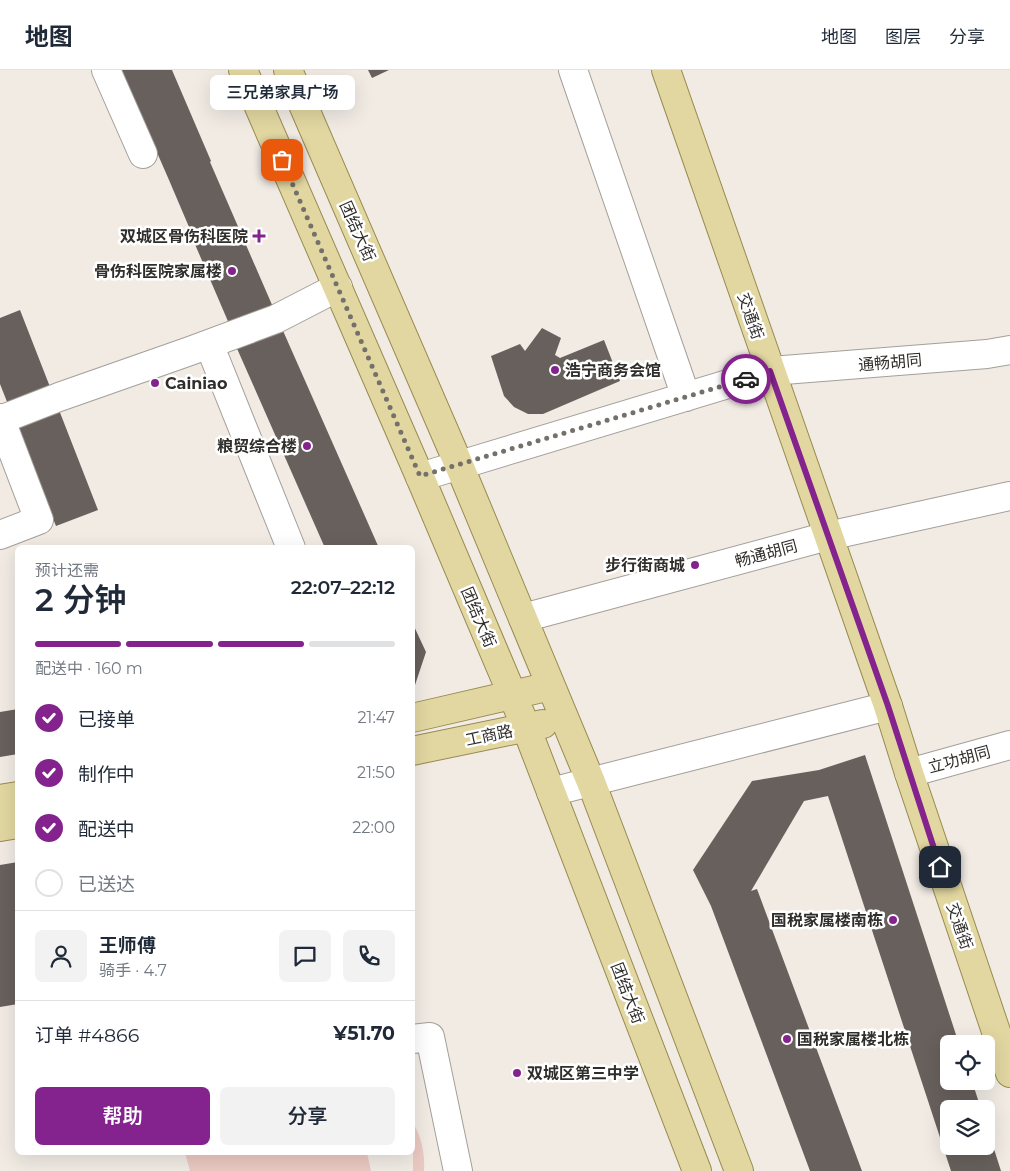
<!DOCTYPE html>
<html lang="zh">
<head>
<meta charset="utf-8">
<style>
	:root { --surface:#fff; --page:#f2f2f3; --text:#1f2937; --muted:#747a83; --line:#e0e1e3; --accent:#84238d }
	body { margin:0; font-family:Montserrat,"Noto Sans SC",sans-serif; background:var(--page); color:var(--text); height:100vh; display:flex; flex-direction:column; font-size:19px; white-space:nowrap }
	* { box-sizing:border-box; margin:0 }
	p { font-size:16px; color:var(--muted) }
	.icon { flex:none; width:28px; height:28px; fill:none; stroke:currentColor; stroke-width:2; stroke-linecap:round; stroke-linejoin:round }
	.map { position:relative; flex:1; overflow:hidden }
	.drawer { position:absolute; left:15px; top:475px; width:400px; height:610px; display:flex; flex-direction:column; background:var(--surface); border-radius:8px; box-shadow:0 5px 20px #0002 }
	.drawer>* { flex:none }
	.tools { position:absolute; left:940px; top:965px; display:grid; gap:10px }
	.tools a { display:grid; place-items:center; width:55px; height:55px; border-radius:8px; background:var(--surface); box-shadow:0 5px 20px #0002; font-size:25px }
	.pin { position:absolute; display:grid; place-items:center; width:42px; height:42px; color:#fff; margin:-21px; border-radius:10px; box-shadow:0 2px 8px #0006 }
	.courier { position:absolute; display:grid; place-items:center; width:50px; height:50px; margin:-25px; border:4px solid #84238d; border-radius:50%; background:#fff; color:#222; box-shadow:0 1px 6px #0007 }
	.bubble { position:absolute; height:35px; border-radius:8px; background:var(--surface); box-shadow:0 5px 20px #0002; font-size:16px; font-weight:600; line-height:35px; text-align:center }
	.summary em { font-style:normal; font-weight:600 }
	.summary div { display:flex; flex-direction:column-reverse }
	.summary { display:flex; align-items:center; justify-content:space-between; height:85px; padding:0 20px }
	h1 { font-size:32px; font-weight:600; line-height:38px }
	.bar { display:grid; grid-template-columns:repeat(4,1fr); gap:8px 5px; align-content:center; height:60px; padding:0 20px }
	.bar i { height:6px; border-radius:4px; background:var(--line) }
	.bar .selected { background:var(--accent) }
	.bar p { grid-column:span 4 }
	.line { display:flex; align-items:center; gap:12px; padding:0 20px; border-top:1px solid var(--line) }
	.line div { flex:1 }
	.round { display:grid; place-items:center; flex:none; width:52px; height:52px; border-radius:8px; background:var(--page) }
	ol { padding:0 20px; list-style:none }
	li { display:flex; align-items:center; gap:15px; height:55px }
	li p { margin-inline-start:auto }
	li .icon { padding:5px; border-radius:50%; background:var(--accent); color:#fff; stroke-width:4 }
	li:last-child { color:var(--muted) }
	li i { width:28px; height:28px; border:2px solid var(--line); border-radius:50% }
	.action { display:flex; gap:10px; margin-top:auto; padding:10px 20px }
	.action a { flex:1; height:58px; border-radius:8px; background:var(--accent); color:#fff; font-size:20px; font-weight:600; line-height:58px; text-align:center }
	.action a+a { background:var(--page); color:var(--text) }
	header { display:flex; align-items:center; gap:30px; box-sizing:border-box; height:70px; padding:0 25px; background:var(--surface); border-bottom:1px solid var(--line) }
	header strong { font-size:24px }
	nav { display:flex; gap:28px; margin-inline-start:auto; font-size:18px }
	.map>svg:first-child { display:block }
	.green { fill:#ebc9c2 }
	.building { fill:#67605c }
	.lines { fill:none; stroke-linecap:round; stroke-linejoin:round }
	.minor-casing { stroke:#a49f99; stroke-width:30 }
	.major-casing { stroke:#978b4f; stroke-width:30 }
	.minor { stroke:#fff; stroke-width:28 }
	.major { stroke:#e2d7a1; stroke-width:28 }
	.done { stroke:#74706c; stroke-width:5; stroke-dasharray:0 9 }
	.route { stroke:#84238d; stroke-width:6 }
	.poi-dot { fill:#84238d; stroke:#fff; stroke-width:2 }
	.labels { text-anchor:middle; stroke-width:5; stroke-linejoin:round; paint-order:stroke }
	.street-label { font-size:16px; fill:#302e2b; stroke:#fff }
	.poi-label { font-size:16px; font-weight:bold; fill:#302e2b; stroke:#fff; text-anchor:end }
</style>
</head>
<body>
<header>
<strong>地图</strong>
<nav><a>地图</a><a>图层</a><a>分享</a></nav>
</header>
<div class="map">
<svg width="1010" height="1101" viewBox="0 0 1010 1101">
	<rect width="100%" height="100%" fill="#f1ebe4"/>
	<path class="green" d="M 413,1053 C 422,1068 425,1084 424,1101 L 413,1101 Z
		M 185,1083 L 367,1083 L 371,1101 L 190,1101 Z"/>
	<path class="building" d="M 121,0 L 172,0 L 211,91 L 210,92 L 276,244 L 233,263 L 188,158 L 189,157 L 169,110 L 197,98 L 169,110 Z
		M 368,0 L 389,0 L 372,8 Z
		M 20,240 L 98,440 L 56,456 L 0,314 L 0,248 Z
		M 280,254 L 379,478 L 325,478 L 235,274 Z
		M 542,258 L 561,268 L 555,285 L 560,288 L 604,270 L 620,311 L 543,344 L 528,344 L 514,337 L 504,326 L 491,286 L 520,274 L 525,281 Z
		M 412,552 L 426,582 L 415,615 L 412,615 Z
		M 18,639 L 18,684 L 0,687 L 0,642 Z
		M 865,685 L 959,974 L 949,974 L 949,1011 L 972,1011 L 981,1039 L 949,1039 L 949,1076 L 986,1076 L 987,1057 L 1001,1101 L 951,1101 L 828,726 L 804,731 L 751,821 L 757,819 L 862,1101 L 810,1101 L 711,836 L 693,800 L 752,711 L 819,700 Z
		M 18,792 L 18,934 L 0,937 L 0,795 Z"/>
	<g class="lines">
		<defs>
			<path id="minor" d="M 106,0 L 143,84
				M 573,0 L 686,327
				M 209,274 L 291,478
				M 0,348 L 39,450 L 0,465
				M 0,350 L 59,327 L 190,281 L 276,249 L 338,217
				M 420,407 L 771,301 L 987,284 L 1010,280
				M 523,548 L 828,466 L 1010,426
				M 909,703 L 1010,675
				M 551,722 L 888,636
				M 412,969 L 430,967 L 458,1101"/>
			<path id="major" d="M 243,0 L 420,407 L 526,657 L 697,1101
				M 288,0 L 459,395 L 591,712 L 739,1101
				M 666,0 L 888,636 L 909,703 L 1010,1003
				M 412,648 L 551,616
				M 412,681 L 543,654
				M 0,729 L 18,726
				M 0,757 L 18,754"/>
		</defs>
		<use href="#minor" class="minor-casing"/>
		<use href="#major" class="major-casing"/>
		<use href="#minor" class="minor"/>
		<use href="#major" class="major"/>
	</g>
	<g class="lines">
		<path class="done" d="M 282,90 L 420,406 L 746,309"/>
		<path class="route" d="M 746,309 L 770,301 L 888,636 L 940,797"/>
	</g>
	<g class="poi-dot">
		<path d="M256.5 158.5h5v5h5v5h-5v5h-5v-5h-5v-5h5z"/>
		<circle cx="232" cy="201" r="5"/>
		<circle cx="555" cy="300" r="5"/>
		<circle cx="155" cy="313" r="5"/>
		<circle cx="307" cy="376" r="5"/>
		<circle cx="695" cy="495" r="5"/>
		<circle cx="893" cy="850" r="5"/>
		<circle cx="787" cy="969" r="5"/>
		<circle cx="517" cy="1003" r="5"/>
	</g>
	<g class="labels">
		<g class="street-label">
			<text transform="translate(358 161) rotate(66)" y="6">团结大街</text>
			<text transform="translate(751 246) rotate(71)" y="6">交通街</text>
			<text transform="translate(890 292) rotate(-5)" y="6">通畅胡同</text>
			<text transform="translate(766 483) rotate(-15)" y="6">畅通胡同</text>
			<text transform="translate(479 547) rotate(67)" y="6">团结大街</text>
			<text transform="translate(489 665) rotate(-12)" y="6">工商路</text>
			<text transform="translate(959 689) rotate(-15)" y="6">立功胡同</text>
			<text transform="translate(960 856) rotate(71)" y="6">交通街</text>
			<text transform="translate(628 923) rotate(69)" y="6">团结大街</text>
		</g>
		<g class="poi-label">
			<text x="248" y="172">双城区骨伤科医院</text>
			<text x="222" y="207">骨伤科医院家属楼</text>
			<text x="565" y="306" text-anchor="start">浩宁商务会馆</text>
			<text x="165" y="319" text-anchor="start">Cainiao</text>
			<text x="297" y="382">粮贸综合楼</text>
			<text x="685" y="501">步行街商城</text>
			<text x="883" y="856">国税家属楼南栋</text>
			<text x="797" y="975" text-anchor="start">国税家属楼北栋</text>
			<text x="527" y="1009" text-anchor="start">双城区第三中学</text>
		</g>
	</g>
</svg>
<div class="tools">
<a><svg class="icon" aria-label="locate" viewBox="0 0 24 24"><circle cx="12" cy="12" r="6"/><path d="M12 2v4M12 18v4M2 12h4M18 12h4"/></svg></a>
<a><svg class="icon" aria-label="layers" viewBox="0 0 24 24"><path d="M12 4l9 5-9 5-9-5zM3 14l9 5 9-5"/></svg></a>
</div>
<div class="pin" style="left:282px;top:90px;background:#ea580c"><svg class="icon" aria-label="bag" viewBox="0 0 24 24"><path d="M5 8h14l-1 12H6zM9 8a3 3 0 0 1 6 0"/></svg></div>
<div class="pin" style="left:940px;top:797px;background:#1f2937"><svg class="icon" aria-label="home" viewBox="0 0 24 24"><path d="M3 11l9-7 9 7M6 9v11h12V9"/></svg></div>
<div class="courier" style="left:746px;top:309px"><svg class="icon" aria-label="car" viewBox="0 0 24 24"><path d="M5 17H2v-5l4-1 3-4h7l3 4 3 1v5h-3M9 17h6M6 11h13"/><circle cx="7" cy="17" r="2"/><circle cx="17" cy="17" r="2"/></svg></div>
<div class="bubble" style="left:210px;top:5px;width:145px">三兄弟家具广场</div>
<section class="drawer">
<div class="summary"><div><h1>2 分钟</h1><p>预计还需</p></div><em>22:07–22:12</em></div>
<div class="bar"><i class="selected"></i><i class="selected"></i><i class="selected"></i><i></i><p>配送中 · 160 m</p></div>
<ol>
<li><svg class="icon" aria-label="check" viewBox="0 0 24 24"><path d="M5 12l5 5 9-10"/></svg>已接单<p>21:47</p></li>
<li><svg class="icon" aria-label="check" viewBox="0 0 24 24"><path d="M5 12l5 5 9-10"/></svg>制作中<p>21:50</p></li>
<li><svg class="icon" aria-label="check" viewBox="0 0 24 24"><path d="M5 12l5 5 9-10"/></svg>配送中<p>22:00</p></li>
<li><i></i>已送达</li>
</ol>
<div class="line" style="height:90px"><a class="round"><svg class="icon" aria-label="person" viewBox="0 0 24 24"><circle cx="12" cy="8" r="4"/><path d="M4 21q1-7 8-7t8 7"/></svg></a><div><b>王师傅</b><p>骑手 · 4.7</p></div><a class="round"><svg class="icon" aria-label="chat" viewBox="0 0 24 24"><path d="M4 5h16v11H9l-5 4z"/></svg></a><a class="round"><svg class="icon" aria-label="phone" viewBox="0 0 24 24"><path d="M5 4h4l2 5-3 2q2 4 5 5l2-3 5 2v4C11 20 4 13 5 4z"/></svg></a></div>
<div class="line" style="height:65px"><div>订单 #4866</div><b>¥51.70</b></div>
<div class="action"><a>帮助</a><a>分享</a></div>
</section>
</div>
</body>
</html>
